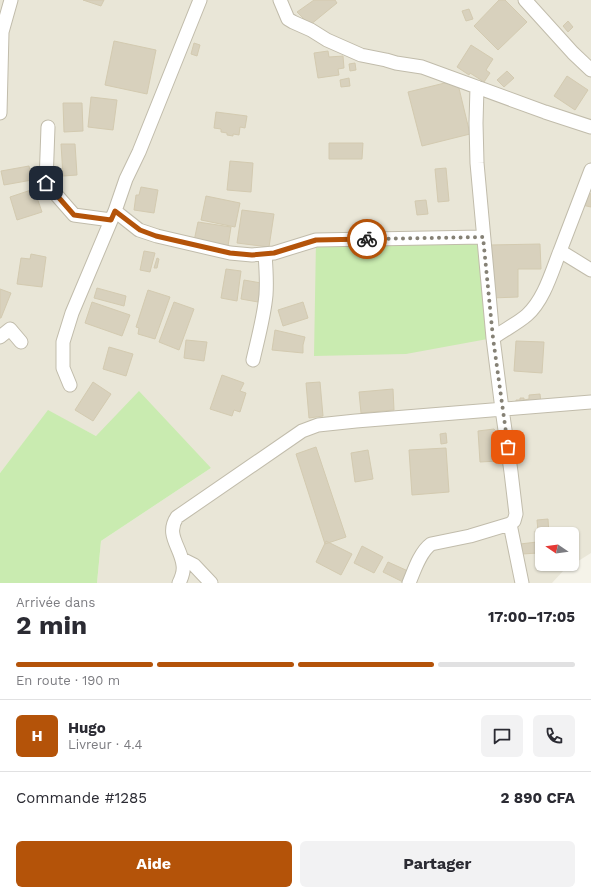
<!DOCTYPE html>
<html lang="fr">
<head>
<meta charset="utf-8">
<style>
	:root { --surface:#fff; --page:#f2f2f3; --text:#2b2b33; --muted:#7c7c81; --line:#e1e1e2; --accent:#b45309 }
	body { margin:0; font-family:"Work Sans",sans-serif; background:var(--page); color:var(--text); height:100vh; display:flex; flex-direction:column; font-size:15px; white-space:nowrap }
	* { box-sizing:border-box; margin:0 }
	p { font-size:13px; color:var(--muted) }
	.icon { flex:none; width:22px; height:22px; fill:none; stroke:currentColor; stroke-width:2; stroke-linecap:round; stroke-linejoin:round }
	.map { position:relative; height:583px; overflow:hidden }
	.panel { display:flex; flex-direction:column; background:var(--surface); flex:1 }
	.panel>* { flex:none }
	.needle { width:26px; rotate:283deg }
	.fabs { position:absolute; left:535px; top:527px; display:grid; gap:8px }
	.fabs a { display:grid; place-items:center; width:44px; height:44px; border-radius:6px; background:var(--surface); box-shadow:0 1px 3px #0004; font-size:20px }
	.pin { position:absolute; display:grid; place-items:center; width:34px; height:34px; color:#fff; margin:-17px; border-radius:8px; box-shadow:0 2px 6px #0006 }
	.courier { position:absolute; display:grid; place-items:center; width:40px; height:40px; margin:-20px; border:3px solid #b45309; border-radius:50%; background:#fff; color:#222; box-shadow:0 1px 5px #0007 }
	.head em { font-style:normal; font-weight:700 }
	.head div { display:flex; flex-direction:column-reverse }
	.head { display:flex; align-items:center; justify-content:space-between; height:68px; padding:0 16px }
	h1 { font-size:26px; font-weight:700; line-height:30px }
	.bar { display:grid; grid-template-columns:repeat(4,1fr); gap:6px 4px; align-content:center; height:48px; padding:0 16px }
	.bar i { height:5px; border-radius:3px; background:var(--line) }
	.bar .selected { background:var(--accent) }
	.bar p { grid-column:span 4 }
	.line { display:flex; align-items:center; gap:10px; padding:0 16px; border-top:1px solid var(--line) }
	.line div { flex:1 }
	.round { display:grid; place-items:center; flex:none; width:42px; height:42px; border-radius:6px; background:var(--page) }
	.primary-button { display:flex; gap:8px; margin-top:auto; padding:8px 16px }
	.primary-button a { flex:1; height:46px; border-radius:6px; background:var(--accent); color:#fff; font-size:16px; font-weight:700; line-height:46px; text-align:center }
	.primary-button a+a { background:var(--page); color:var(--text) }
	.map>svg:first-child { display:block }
	.residential { fill:#e9e6d7; fill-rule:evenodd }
	.green { fill:#c9ebb0 }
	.building { fill:#d8d1bd; stroke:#d3cab0 }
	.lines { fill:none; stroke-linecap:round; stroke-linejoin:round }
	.minor-casing { stroke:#c1bcab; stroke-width:15 }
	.minor { stroke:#fff; stroke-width:13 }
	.done { stroke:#858175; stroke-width:4; stroke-dasharray:0 7.2 }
	.route { stroke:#b45309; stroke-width:5 }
</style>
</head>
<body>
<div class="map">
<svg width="591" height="583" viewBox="0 0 591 583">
	<rect width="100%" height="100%" fill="#f5f3e9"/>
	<path class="residential" d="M 0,0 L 591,0 L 591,553 L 564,570 L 552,583 L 97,583 L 101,541 L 211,468 L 96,436 L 48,411 L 0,473 ZM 542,534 L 572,534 L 572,564 L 542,564 Z"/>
	<path class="green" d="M 483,237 L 493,338 L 406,354 L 314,356 L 316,240 Z
		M 139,391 L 211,468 L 101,541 L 97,583 L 0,583 L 0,473 L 48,410 L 96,436 Z"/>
	<path class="building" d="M 83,0 L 104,0 L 101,6 Z
		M 314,0 L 335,0 L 337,3 L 310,25 L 297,12 Z
		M 499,0 L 505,0 L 527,22 L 498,50 L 474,26 Z
		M 469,9 L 473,19 L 466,21 L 462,11 Z
		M 568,21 L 573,27 L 568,32 L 563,26 Z
		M 114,41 L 156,50 L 147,94 L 105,85 Z
		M 194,43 L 200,45 L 197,56 L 191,54 Z
		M 471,45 L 493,59 L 486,70 L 490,73 L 484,82 L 470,73 L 469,75 L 457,67 Z
		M 328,51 L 329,57 L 343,56 L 344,68 L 338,69 L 339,75 L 318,78 L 314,53 Z
		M 355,63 L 356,70 L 350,71 L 349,64 Z
		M 507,71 L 514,78 L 504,87 L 497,80 Z
		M 567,76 L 588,90 L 575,110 L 554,96 Z
		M 349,78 L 350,86 L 341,87 L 340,80 Z
		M 457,80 L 470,134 L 422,146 L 408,92 Z
		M 91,97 L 117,100 L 113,130 L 88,127 Z
		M 63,103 L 82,103 L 83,131 L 64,132 Z
		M 216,112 L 247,116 L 245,128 L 240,127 L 239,135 L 233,134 L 233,136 L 227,135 L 227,133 L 221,132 L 221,129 L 214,128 Z
		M 329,143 L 363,143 L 362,159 L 329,159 Z
		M 61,144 L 75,144 L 77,175 L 63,176 Z
		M 230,161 L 253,163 L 251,192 L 227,190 Z
		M 29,166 L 32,180 L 4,185 L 1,171 Z
		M 446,168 L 449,201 L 438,202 L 435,169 Z
		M 141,187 L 158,190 L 154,213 L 134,210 L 136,195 L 139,195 Z
		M 34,189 L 42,212 L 17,220 L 10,197 Z
		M 587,192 L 591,194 L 591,207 L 582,205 Z
		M 206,196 L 240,203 L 235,227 L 201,220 Z
		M 426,200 L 428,214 L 417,215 L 415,201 Z
		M 242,210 L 274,214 L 269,247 L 237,243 Z
		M 198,222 L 231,227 L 228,246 L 194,241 Z
		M 540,244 L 541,269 L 518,269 L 518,297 L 492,298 L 490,245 Z
		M 144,251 L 155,253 L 150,272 L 140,270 Z
		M 31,254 L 46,257 L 42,287 L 17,284 L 21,258 L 30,259 Z
		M 157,258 L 159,259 L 157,268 L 154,268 Z
		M 226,269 L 241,271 L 237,301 L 221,298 Z
		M 244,280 L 261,283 L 261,291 L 258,302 L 241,299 Z
		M 97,288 L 126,296 L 124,306 L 94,298 Z
		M 0,289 L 11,293 L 1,318 L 0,318 Z
		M 148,290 L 170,297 L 155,339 L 138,334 L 139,328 L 136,327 Z
		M 92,302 L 130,315 L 122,336 L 85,323 Z
		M 174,302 L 194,309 L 179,350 L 159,342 Z
		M 303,302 L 308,318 L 283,326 L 278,310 Z
		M 275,330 L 305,337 L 303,345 L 303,353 L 272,350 Z
		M 186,340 L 207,342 L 204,361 L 184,358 Z
		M 516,341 L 544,342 L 542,373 L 514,371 Z
		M 109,347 L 133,354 L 126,376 L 103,369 Z
		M 222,375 L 244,383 L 240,391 L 246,393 L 240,412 L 234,410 L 232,416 L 210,409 Z
		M 93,382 L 111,394 L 93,421 L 75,410 Z
		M 320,382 L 323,416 L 309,418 L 306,383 Z
		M 393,389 L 394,410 L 361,413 L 359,392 Z
		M 540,394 L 541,403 L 516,405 L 516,400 L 520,400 L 520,398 L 524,398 L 524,400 L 529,399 L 529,395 Z
		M 494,429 L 496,431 L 496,437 L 499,437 L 500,448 L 497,448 L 498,461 L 480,462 L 478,431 Z
		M 446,433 L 447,443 L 441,444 L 440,434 Z
		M 316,447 L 346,537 L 325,544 L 296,454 Z
		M 446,448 L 449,492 L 412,495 L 409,450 Z
		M 368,450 L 373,479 L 355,482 L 351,453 Z
		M 548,519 L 549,534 L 542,534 L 542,564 L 550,564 L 551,568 L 539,569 L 538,553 L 522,554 L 520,544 L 537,542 L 535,531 L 538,531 L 537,520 Z
		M 326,541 L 352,554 L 341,575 L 316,562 Z
		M 362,546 L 383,557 L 374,573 L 354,563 Z
		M 388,562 L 408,571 L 403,582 L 383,572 Z"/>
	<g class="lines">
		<defs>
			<path id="minor" d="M 280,0 L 288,19 L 293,22 L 311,30 L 327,40 L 361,55 L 386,60 L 396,63 L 422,67 L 545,112 L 591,127
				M 525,0 L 573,53 L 591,70
				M 0,113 L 2,32 L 11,0
				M 48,127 L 46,183 L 74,215 L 111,220
				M 115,211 L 139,230 L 157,236 L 230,253 L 252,255 L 274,253 L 316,240 L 483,237
				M 560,251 L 591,170
				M 0,337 L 10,329 L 21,342
				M 493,338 C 504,330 518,323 527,315 C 544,300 552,271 560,251 L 591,270
				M 253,360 C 258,338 264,317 266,295 C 267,281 266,267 265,254
				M 70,385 L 63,368 L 63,342 L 72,313 L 115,211 L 126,179 L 139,152 L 200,0
				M 510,524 L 522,583
				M 182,559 L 194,565 L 211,583
				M 179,583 C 182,577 184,571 183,565 C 181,547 165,535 177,517 L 302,431 L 318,425 L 356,421 L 591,402
				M 409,583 C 414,571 420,552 431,544 L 470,536 L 510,524 L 514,521 L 516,514 L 511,472 L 502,409 L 493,338 L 477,163 L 476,123 L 477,87"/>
		</defs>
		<use href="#minor" class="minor-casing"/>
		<use href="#minor" class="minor"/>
	</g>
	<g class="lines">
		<path class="done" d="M 367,239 L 483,237 L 493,338 L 508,447"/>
		<path class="route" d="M 46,183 L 74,215 L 111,220 L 115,211 L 140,230 L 156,236 L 230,253 L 252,255 L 274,253 L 316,240 L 367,239"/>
	</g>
</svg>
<div class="fabs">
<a><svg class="needle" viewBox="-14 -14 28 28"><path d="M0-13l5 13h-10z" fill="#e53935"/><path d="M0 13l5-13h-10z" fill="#7c7c81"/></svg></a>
</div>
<div class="pin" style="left:508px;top:447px;background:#ea580c"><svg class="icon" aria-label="bag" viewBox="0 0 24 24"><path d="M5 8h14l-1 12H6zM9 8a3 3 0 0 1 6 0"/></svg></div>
<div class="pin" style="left:46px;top:183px;background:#1f2937"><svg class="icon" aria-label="home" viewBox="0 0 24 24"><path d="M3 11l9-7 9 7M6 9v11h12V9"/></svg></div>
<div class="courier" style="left:367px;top:239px"><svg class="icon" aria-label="bike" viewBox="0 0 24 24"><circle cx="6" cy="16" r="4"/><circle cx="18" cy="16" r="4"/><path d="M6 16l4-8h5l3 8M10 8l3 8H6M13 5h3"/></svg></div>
</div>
<section class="panel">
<div class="head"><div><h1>2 min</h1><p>Arrivée dans</p></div><em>17:00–17:05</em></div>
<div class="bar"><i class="selected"></i><i class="selected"></i><i class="selected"></i><i></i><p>En route · 190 m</p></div>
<div class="line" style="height:72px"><b class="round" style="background:var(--accent);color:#fff">H</b><div><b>Hugo</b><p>Livreur · 4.4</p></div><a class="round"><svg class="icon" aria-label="chat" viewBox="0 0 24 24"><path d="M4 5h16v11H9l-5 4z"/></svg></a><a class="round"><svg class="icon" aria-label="phone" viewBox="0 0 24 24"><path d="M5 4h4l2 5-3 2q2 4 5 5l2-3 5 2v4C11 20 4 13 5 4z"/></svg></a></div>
<div class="line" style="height:52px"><div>Commande #1285</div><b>2 890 CFA</b></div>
<div class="primary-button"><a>Aide</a><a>Partager</a></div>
</section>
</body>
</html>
